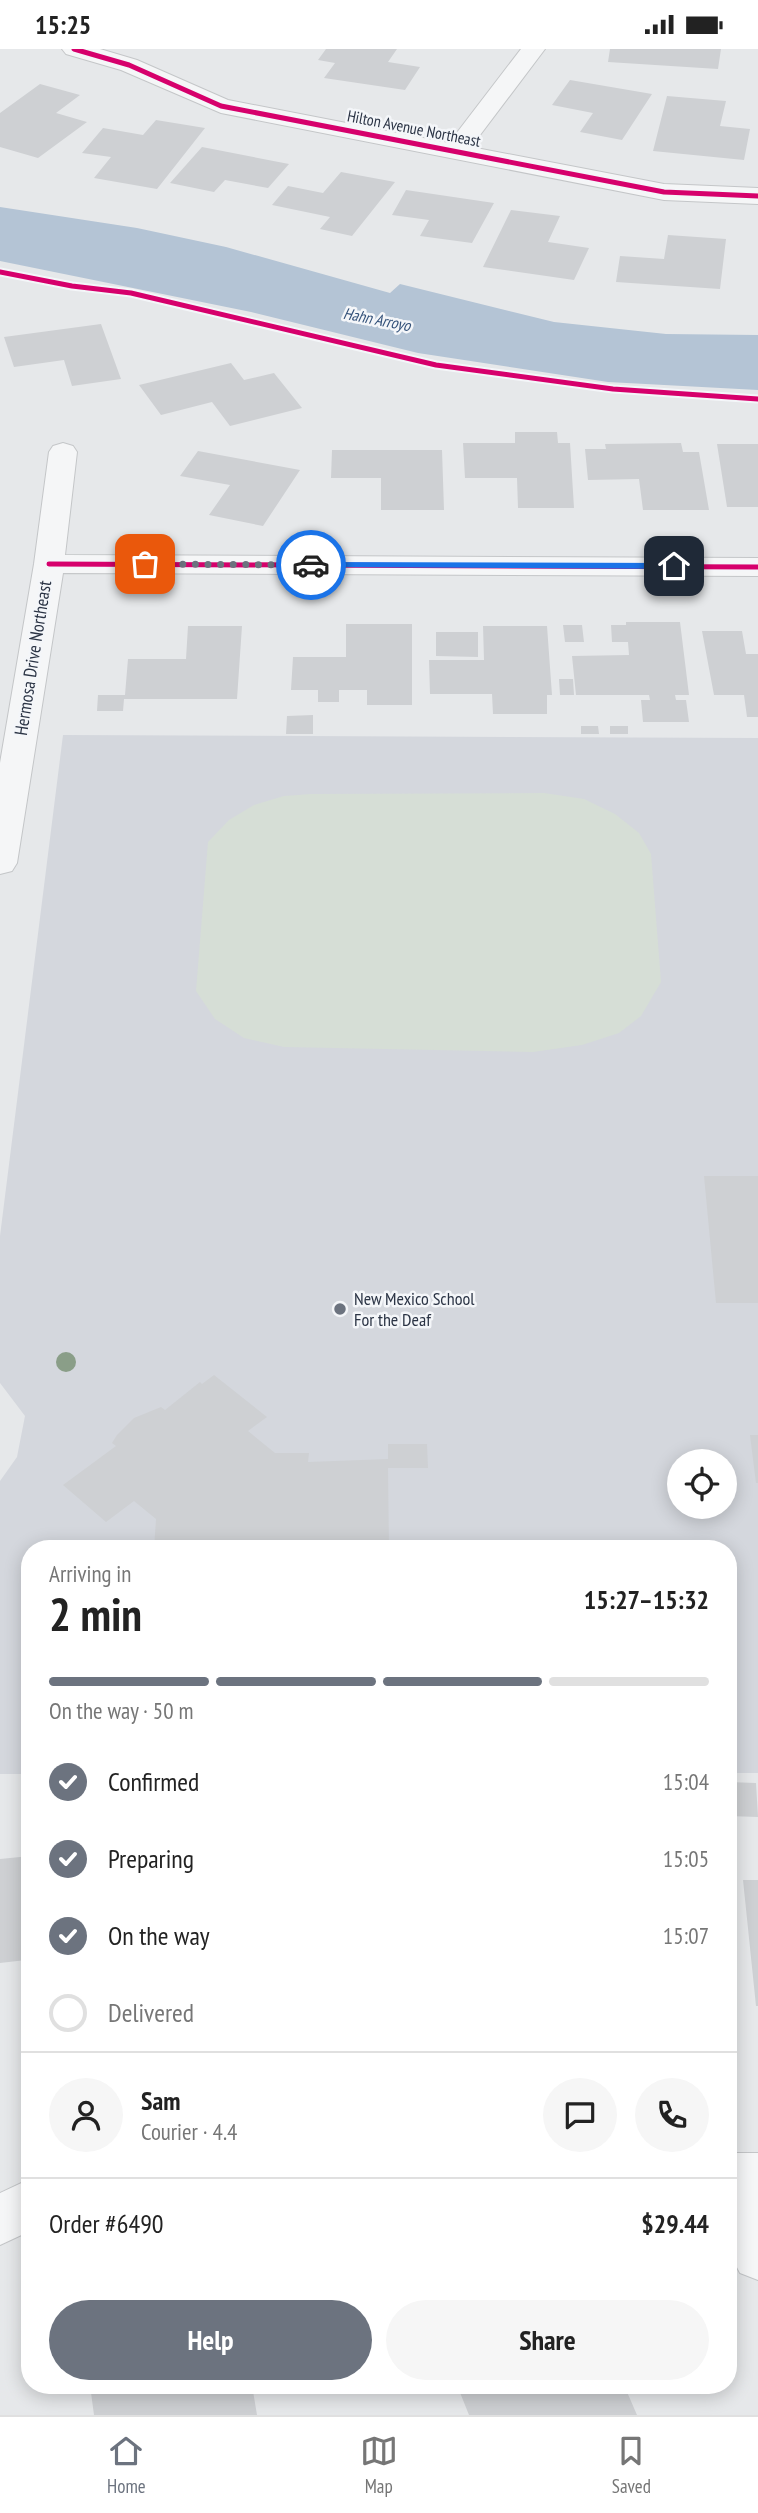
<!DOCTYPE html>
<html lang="en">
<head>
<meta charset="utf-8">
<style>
	:root { --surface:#fff; --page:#f6f6f6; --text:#222; --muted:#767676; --line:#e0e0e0; --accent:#6c737f }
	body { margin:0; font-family:"PT Sans Narrow",sans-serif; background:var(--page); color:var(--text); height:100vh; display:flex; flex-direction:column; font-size:26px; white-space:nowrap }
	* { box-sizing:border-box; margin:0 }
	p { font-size:23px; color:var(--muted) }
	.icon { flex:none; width:38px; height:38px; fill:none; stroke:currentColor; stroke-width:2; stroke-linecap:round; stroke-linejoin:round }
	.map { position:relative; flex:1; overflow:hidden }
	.details { position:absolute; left:21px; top:1491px; width:716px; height:854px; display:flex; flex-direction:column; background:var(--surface); border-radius:28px; box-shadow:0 4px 18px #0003 }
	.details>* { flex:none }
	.fabs { position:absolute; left:667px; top:1400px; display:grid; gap:14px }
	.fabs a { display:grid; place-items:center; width:70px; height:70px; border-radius:50%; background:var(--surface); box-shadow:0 4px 18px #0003; font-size:35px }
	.pin { position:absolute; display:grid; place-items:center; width:60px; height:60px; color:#fff; margin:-30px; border-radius:14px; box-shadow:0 4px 10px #0006 }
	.courier { position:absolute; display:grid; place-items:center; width:70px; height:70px; margin:-35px; border:5px solid #1a73e8; border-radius:50%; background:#fff; color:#222; box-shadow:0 2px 9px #0007 }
	.headline em { font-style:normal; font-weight:700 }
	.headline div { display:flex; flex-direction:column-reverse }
	.headline { display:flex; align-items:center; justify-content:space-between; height:119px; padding:0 28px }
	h1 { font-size:46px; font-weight:700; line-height:52px }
	.bar { display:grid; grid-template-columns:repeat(4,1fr); gap:10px 7px; align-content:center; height:84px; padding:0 28px }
	.bar i { height:9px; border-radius:5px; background:var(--line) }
	.bar .on { background:var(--accent) }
	.bar p { grid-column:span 4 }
	.line { display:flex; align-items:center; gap:18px; padding:0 28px; border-top:2px solid var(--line) }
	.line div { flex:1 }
	.round { display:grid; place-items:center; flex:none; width:74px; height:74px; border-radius:37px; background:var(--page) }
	ol { padding:0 28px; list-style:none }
	li { display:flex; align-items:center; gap:21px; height:77px }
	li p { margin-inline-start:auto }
	li .icon { padding:7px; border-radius:50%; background:var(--accent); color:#fff; stroke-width:4 }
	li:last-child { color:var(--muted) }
	li i { width:38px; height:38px; border:4px solid var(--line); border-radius:50% }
	.primary-button { display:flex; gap:14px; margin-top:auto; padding:14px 28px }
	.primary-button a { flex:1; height:80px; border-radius:42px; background:var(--accent); color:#fff; font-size:28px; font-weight:700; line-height:80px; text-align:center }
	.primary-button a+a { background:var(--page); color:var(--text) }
	.status { display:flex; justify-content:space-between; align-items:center; height:49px; padding:0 35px; background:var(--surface); direction:ltr }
	.status svg { height:19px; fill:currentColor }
	.tabs { display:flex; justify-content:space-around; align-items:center; height:98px; border-top:2px solid var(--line); background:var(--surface); font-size:19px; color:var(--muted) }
	.tabs a { display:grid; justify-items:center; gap:4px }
	.tabs .on { color:var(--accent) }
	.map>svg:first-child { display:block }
	.built { fill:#d4d7dd; fill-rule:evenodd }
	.green { fill:#d6ded6 }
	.water { fill:#b4c4d5 }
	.building { fill:#ced0d3 }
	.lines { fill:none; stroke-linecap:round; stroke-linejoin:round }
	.street-casing { stroke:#c4c6c8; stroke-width:2 }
	.street { fill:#f5f6f7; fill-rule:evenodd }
	.cycleway-casing { stroke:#f4f6f9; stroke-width:9 }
	.cycleway { stroke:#d6006c; stroke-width:5 }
	.tree { fill:#8a9e88 }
	.route { fill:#1a73e8 }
	.done { stroke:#6c737f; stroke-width:7; stroke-dasharray:0 12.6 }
	.poi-dot { fill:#6c737f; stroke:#f4f6f9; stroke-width:2.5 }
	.labels { text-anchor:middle; stroke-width:5; stroke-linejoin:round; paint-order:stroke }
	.far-street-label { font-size:16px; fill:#2b3445; stroke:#f4f6f9 }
	.far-water-label { font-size:16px; font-style:italic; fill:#34527a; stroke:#f4f6f9 }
	.street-label { font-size:18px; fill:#2b3445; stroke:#f4f6f9 }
	.poi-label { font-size:18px; fill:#2b3445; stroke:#f4f6f9; text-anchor:start }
</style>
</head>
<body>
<div class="status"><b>15:25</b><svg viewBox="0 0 49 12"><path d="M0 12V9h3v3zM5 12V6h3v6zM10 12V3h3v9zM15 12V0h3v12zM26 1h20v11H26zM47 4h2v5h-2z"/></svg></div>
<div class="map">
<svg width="758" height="2366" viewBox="0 0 758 2366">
	<rect width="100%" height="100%" fill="#e6e8ea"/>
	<path class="built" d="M 63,686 L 758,689 L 758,1724 L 728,1724 L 728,1500 L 30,1500 L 30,1725 L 0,1725 L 0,1432 L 17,1408 L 25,1367 L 0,1334 L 0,1187 ZM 679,1412 L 724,1412 L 724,1458 L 679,1458 Z"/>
	<path class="green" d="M 544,744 L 584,750 L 615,765 L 639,784 L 651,805 L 661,933 L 641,967 L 619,984 L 582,996 L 533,1003 L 284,998 L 244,989 L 215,970 L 196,942 L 208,793 L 229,771 L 254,756 L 284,747 L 311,745 Z"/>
	<path class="water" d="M 0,158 L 137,179 L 226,198 L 390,244 L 400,235 L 554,273 L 666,285 L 758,286 L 758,341 L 608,333 L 418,304 L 251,263 L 0,212 Z"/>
	<path class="building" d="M 326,0 L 397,0 L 388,13 L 420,18 L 405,41 L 324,29 L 335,14 L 318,11 Z
		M 610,0 L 721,0 L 718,20 L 608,13 Z
		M 570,31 L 652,45 L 622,91 L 580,83 L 593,64 L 552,56 Z
		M 40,35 L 80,46 L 56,64 L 87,73 L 38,109 L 0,98 L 0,64 Z
		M 667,47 L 726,52 L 720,77 L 750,80 L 744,111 L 653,102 Z
		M 156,71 L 205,79 L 157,140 L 94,129 L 111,108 L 82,104 L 103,79 L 143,86 Z
		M 202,98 L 289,115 L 268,139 L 225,131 L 214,143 L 170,134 Z
		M 341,123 L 395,133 L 352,187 L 320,180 L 330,168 L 272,156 L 288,137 L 323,144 Z
		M 406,141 L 494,154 L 472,194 L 420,187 L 429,171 L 392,166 Z
		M 511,161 L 560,167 L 548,193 L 589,199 L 574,231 L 483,218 Z
		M 668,186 L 726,190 L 720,240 L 616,233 L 620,207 L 664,210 Z
		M 101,275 L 121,330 L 72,337 L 64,311 L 14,318 L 4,288 Z
		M 231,314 L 244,331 L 274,324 L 302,359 L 230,377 L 212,353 L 161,366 L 139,336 Z
		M 515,383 L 557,383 L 558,394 L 570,394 L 574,459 L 518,459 L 517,429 L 465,429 L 463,394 L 515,394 Z
		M 681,394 L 683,403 L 699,403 L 709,461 L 643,461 L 639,430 L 588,431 L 585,400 L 606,400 L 605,395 Z
		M 717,395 L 758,395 L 758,458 L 727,458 Z
		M 332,401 L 442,401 L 444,461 L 381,461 L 381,429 L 331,429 Z
		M 198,402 L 300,421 L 263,477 L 209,466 L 230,436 L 180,427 Z
		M 626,573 L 680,573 L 689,646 L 675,646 L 676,651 L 686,651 L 689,673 L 643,673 L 641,651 L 650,651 L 649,646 L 576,646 L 572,607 L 629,606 L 628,593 L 612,593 L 611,576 L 626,576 Z
		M 346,575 L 412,575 L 412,656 L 367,656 L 367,641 L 339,641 L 339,653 L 318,653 L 318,641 L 291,641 L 293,608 L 346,608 Z
		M 563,576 L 582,576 L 584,593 L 565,593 Z
		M 188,577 L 242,577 L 237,650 L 124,650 L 123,662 L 97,662 L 98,646 L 125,646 L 128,610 L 186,610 Z
		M 483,577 L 547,577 L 552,646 L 547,646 L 547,665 L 493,665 L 492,645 L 430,645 L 429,611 L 484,611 Z
		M 702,582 L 742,582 L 746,605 L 758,605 L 758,668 L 747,668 L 744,646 L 714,646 Z
		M 436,583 L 478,583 L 478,608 L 436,607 Z
		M 559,630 L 573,630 L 574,646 L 560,646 Z
		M 313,666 L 313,685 L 286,685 L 287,667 Z
		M 581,677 L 598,677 L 599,685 L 581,685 Z
		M 610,677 L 628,677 L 628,685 L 610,685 Z
		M 704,1127 L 758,1127 L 758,1254 L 716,1254 Z
		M 214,1326 L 267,1368 L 248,1382 L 275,1404 L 309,1404 L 308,1413 L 388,1410 L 388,1395 L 427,1395 L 428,1419 L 388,1419 L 389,1500 L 154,1500 L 156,1470 L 134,1452 L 106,1473 L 63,1436 L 116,1397 L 112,1394 L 117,1386 L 134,1369 L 161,1358 L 165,1361 L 200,1333 L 202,1335 Z
		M 750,1386 L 758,1386 L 758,1434 L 756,1434 Z
		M 728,1733 L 756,1734 L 758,1768 L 728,1767 Z
		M 30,1807 L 30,1938 L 28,1938 L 26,1911 L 0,1914 L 0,1810 Z
		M 743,1831 L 758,1831 L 758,1957 L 756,1957 Z
		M 90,2336 L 252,2336 L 257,2366 L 94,2366 Z
		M 457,2336 L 624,2336 L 637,2366 L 469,2366 Z"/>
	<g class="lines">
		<defs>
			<path id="street" d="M 62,0 L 100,0 L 137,11 L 228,51 L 449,94 L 521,0 L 545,0 L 471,98 L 664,135 L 758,139 L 758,155 L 664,151 L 221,64 L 121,21 L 66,5 Z
				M 63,394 L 73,397 L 77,403 L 65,506 L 758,509 L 758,527 L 63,524 L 17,814 L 12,822 L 0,825 L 0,714 L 34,515 L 49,403 L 53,397 Z
				M 728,2104 L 758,2104 L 758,2231 L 740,2224 L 728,2201 Z
				M 30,2130 L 30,2182 L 0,2196 L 0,2144 Z"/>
		</defs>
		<use href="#street" class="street-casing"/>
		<use href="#street" class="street"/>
		<defs>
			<path id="cycleway" d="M 74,0 L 129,16 L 221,57 L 664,143 L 758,147
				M 0,223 L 72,237 L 131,244 L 436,316 L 613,340 L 758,350
				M 49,515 L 758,518"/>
		</defs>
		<use href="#cycleway" class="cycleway-casing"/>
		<use href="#cycleway" class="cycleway"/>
	</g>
	<circle class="tree" cx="66" cy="1313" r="10"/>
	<path class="route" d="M 311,513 L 674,514 L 679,517 L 674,520 L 308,518 L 307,516 Z"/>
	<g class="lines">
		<path class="done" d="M 145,515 L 311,516"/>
	</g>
	<circle class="poi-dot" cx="340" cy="1260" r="7"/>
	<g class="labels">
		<g class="far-street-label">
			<text transform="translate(414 79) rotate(11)" y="6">Hilton Avenue Northeast</text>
		</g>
		<g class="far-water-label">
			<text transform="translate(377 270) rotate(11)" y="6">Hahn Arroyo</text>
		</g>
		<g class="street-label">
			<text transform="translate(33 609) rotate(-81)" y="6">Hermosa Drive Northeast</text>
		</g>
		<g class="poi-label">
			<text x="354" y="1256">New Mexico School<tspan x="354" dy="21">For the Deaf</tspan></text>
		</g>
	</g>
</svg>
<div class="fabs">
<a><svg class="icon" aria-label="locate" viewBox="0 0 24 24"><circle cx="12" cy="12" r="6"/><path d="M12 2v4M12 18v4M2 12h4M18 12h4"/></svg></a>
</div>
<div class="pin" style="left:145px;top:515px;background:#ea580c"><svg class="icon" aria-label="bag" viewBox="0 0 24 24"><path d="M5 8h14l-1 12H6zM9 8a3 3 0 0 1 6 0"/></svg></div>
<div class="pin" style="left:674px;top:517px;background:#1f2937"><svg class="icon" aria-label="home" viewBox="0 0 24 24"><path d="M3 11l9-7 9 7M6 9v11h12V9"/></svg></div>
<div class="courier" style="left:311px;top:516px"><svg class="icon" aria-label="car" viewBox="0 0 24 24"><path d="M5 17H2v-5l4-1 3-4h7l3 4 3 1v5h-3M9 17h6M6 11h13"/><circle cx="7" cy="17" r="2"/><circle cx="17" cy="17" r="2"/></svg></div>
<section class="details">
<div class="headline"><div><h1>2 min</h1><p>Arriving in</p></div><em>15:27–15:32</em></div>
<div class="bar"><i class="on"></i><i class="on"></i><i class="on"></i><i></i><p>On the way · 50 m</p></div>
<ol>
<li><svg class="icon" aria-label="check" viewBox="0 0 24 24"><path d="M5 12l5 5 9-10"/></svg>Confirmed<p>15:04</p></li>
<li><svg class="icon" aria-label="check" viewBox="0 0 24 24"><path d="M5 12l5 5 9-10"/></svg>Preparing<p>15:05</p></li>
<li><svg class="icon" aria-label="check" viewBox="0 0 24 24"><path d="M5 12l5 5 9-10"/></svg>On the way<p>15:07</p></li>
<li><i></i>Delivered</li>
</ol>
<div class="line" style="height:126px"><a class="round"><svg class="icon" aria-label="person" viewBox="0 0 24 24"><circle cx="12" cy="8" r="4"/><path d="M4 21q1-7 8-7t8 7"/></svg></a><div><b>Sam</b><p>Courier · 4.4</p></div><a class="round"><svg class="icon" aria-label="chat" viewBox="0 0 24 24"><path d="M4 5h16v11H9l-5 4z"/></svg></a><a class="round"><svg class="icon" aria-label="phone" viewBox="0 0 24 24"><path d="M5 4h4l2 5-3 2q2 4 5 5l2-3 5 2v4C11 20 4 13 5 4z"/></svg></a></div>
<div class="line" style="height:91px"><div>Order #6490</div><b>$29.44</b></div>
<div class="primary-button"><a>Help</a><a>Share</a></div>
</section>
</div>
<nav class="tabs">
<a class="on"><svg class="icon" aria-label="home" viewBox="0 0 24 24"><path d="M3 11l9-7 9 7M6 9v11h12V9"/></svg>Home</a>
<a><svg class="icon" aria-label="map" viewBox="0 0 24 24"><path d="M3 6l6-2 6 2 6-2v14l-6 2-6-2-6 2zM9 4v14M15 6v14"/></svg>Map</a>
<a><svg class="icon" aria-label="saved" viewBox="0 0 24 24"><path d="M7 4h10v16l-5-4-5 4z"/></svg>Saved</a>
</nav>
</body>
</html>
